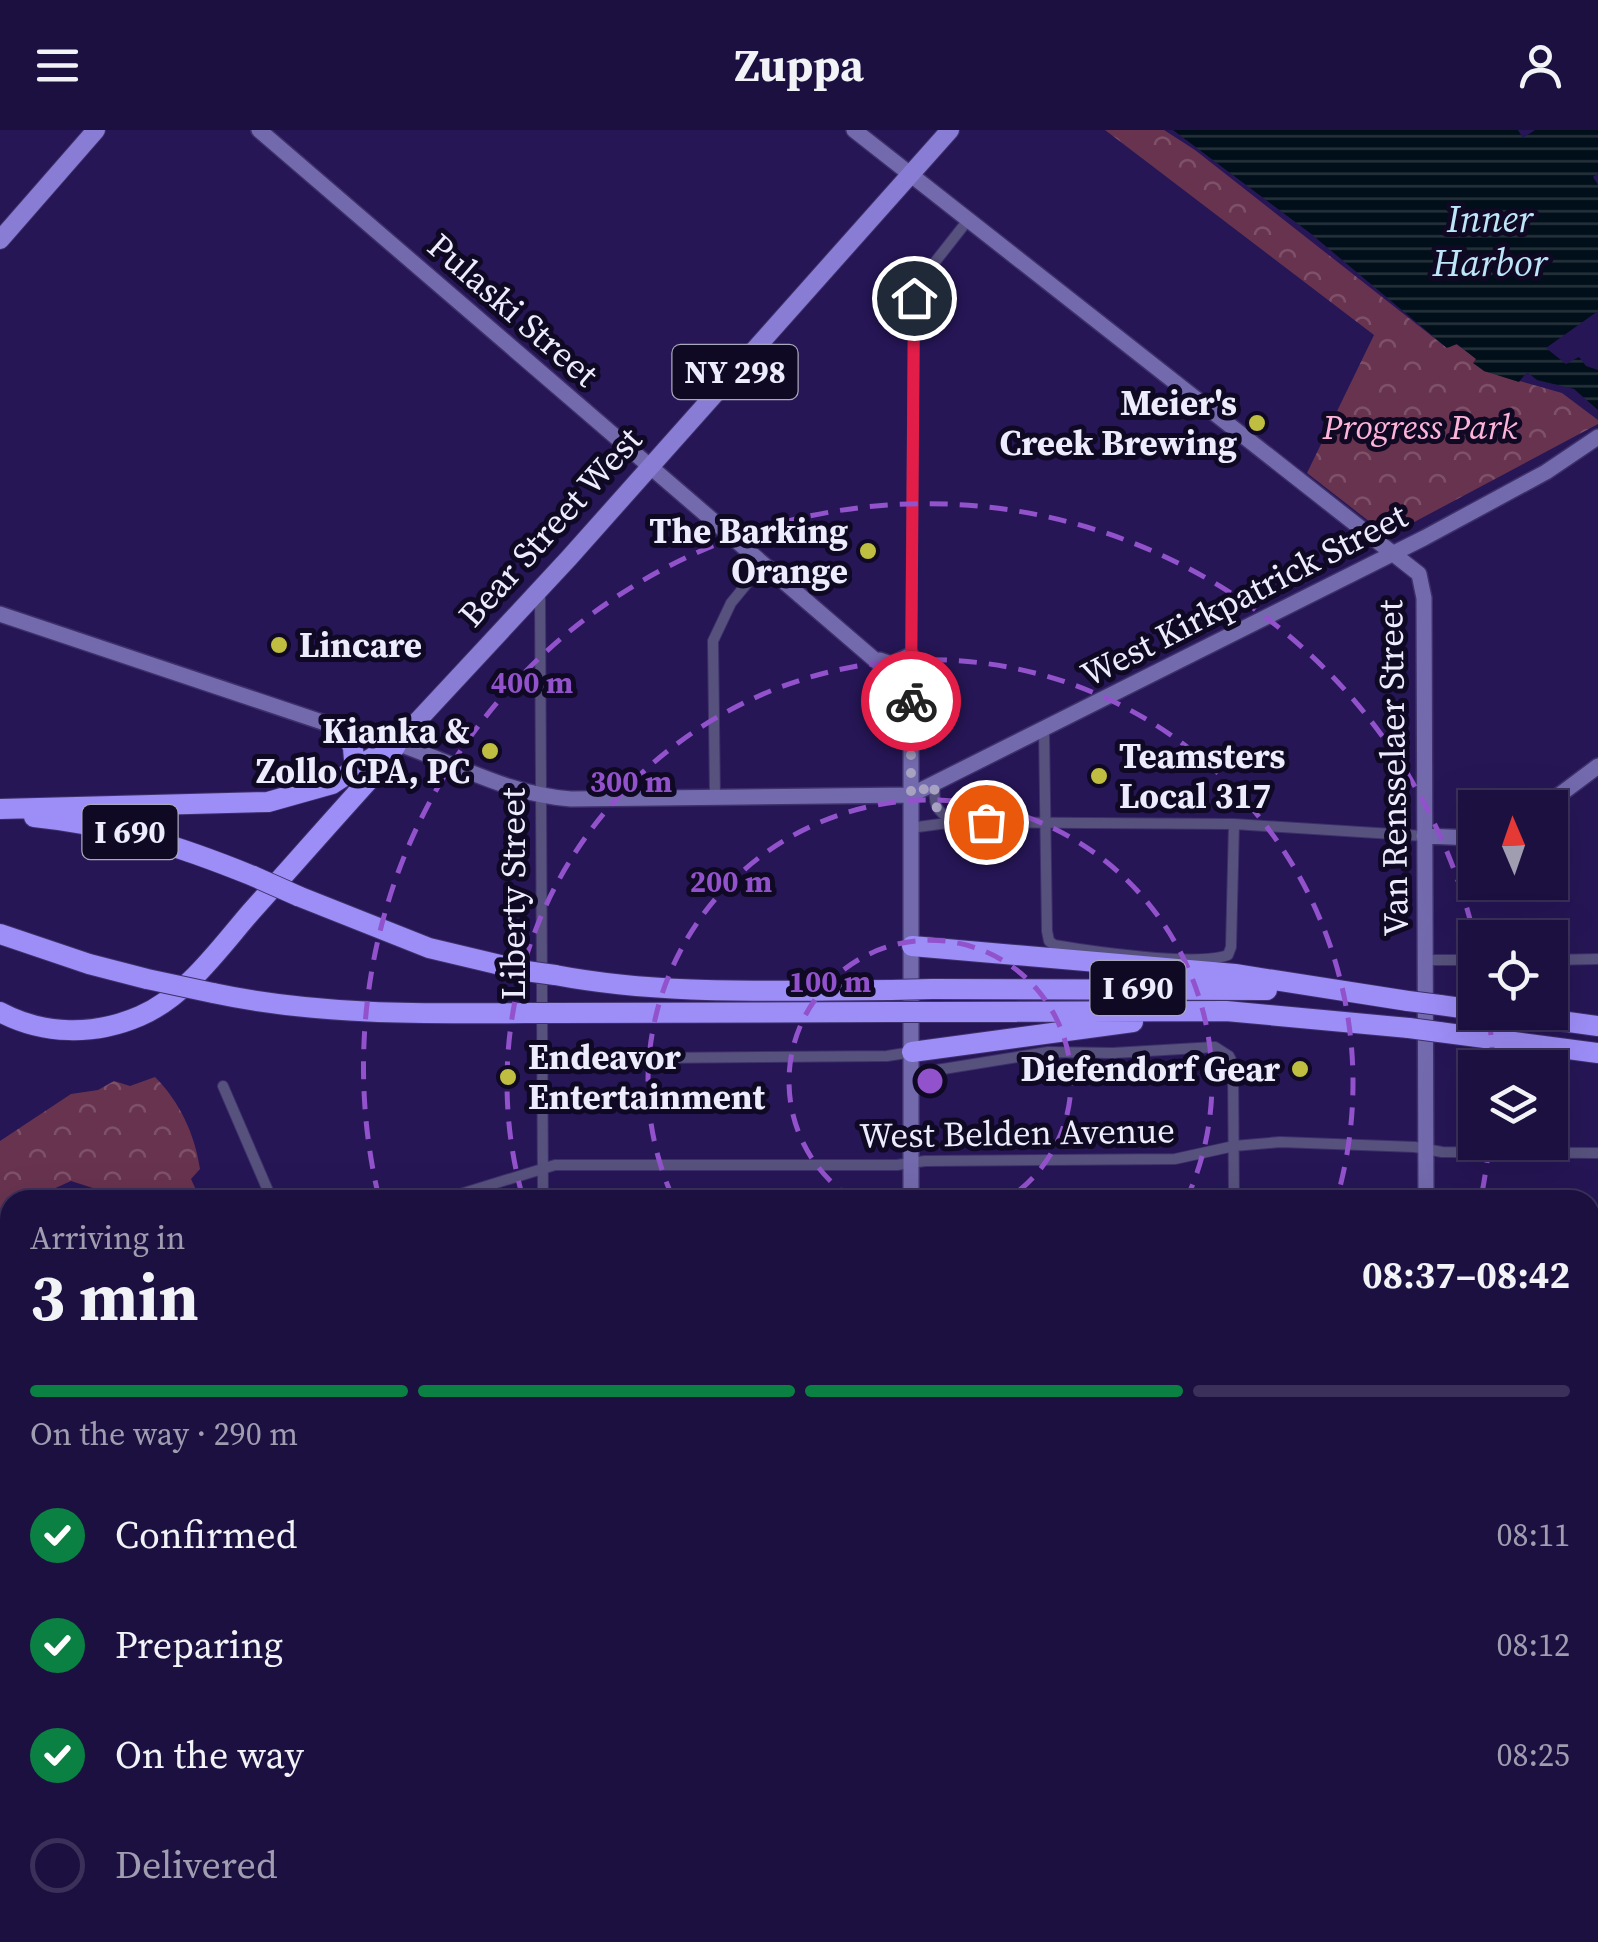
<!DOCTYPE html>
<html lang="en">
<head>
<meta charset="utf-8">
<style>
	:root { --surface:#1c1040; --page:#251947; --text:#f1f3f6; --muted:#a09db1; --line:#3a3059; --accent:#0b8043 }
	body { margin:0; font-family:"Source Serif 4",serif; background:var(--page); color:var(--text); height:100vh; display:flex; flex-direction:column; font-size:38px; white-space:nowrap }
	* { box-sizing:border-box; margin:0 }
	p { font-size:32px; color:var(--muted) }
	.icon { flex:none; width:55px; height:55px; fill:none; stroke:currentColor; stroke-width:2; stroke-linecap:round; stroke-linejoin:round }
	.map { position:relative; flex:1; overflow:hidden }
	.panel { position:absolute; left:0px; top:1060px; width:1600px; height:752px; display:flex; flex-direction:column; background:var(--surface); border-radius:30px 30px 0 0; box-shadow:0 10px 40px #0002,0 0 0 2px var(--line) }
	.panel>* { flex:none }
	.needle { width:65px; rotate:358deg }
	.controls { position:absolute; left:1458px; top:660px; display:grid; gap:20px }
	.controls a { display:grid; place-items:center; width:110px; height:110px; border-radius:0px; background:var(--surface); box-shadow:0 10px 40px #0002,0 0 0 2px var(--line); font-size:50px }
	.pin { position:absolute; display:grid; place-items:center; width:85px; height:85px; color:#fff; margin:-42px; border:5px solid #fff; border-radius:50%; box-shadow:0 2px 10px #0007 }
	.courier { position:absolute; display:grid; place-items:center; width:100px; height:100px; margin:-50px; border:8px solid #e11d48; border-radius:50%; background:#fff; color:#222; box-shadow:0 2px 12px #0007 }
	.headline em { font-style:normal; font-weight:700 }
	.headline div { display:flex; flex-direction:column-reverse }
	.headline { display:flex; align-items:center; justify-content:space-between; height:170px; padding:0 30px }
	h1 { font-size:65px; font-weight:700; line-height:75px }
	.bar { display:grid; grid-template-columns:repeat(4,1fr); gap:15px 10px; align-content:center; height:120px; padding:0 30px }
	.bar i { height:12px; border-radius:8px; background:var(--line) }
	.bar .on { background:var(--accent) }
	.bar p { grid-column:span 4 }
	ol { padding:0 30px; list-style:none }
	li { display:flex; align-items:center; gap:30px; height:110px }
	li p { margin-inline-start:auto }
	li .icon { padding:10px; border-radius:50%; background:var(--accent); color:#fff; stroke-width:4 }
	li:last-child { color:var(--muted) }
	li i { width:55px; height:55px; border:5px solid var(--line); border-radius:50% }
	header { display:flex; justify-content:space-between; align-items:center; height:130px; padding:0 30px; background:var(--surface); font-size:45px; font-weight:700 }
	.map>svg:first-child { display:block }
	.forest { fill:url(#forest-crowns) }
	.water { fill:url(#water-rules) }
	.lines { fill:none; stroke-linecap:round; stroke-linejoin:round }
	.street-casing { stroke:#3e306a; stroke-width:12 }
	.secondary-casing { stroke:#3e306a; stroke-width:18 }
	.primary-casing { stroke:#3e306a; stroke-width:20 }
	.highway-casing { stroke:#3e306a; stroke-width:22 }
	.street { stroke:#57527d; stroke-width:10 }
	.secondary { stroke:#736aae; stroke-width:15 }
	.primary { stroke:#897cd5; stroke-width:18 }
	.highway { stroke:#9d8df7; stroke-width:20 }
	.rail { stroke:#b4afcc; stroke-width:2.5; stroke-dasharray:20 10; stroke-linecap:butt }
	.highway-bridge-casing { stroke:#3e306a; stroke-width:22; stroke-linecap:butt }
	.highway-bridge { stroke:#9d8df7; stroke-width:20 }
	.done { stroke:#a7a1c2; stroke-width:10; stroke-dasharray:0 18 }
	.route { stroke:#e11d48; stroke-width:12 }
	.ring { fill:none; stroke:#9252cb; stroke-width:5; stroke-dasharray:18 12 }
	.poi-dot { fill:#c0be41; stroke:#0f0924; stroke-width:4 }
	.labels { text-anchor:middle; stroke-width:10; stroke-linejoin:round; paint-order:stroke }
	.shield { fill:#0f0924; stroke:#aaa8bb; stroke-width:2.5 }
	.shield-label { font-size:32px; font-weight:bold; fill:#edecfc }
	.street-label { font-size:35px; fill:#edecfc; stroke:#0f0924 }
	.poi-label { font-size:35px; font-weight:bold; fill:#edecfc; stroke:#0f0924; text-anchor:end }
	.park-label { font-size:35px; font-style:italic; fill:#feb3d8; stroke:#0f0924 }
	.water-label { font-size:38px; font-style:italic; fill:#bee6f9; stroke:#0f0924 }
	.centre { fill:#9252cb; stroke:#0f0924; stroke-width:5 }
	.ring-label { font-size:30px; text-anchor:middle; font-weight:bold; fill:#9252cb; stroke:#0f0924; stroke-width:10; stroke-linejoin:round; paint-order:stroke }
</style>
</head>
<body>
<header><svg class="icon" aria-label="menu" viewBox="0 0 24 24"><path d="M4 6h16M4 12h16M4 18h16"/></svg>Zuppa<svg class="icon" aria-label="person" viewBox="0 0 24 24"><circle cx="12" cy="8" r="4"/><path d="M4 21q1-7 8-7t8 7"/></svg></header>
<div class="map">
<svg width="1598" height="1812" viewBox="0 0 1598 1812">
	<defs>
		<pattern id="forest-crowns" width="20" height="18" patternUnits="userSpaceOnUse" patternTransform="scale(2.5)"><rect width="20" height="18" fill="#68334f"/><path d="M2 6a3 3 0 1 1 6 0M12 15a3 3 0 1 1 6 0" fill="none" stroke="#7e5169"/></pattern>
		<pattern id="water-rules" width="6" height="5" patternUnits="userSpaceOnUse" patternTransform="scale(2.5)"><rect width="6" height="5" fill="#000f19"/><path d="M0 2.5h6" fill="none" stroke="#26323b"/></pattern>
	</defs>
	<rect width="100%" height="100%" fill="#261656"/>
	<path class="forest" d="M 1105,0 L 1164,0 L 1195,20 L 1447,218 L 1456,214 L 1477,229 L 1484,241 L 1562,263 L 1598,290 L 1598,294 L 1388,406 L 1307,343 L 1374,205 Z
		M 155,947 C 180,972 195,1005 200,1039 L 191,1049 L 197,1062 L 211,1070 L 102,1070 L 96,1059 L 71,1051 L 29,1070 L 10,1070 L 10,1083 L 0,1101 L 0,1011 L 71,964 L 98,960 L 114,951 L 130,956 Z"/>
	<path class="water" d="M 1173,0 L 1518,0 L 1523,8 L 1535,0 L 1598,0 L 1598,43 L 1593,47 L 1598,55 L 1598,181 L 1546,218 L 1566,234 L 1579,227 L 1586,236 L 1598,240 L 1598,280 L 1574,259 L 1537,250 L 1527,242 L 1519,252 L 1484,241 L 1473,233 L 1476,229 L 1457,214 L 1447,218 L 1310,103 Z"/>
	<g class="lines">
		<defs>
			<path id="street" d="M 540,460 L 543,1070
				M 911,525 L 914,168 L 924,146 L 968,90
				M 1044,600 L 1047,801 L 1049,811 L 1054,815 C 1089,821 1197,837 1228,825 L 1231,817 L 1234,694
				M 935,654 C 933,674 936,682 954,691
				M 715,668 L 713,511 L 731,473 L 763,434
				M 910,698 L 955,692 L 1234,694 L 1424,706
				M 1425,830 L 1475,830
				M 1550,830 L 1598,829
				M 542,929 L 887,926 L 912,922
				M 912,944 L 1048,922 L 1113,923 L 1215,917 L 1229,926 L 1233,934 L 1234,1070
				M 223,956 L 272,1070
				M 441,1070 L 555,1035 L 897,1035 L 925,1031 L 1175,1029 L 1234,1016 L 1280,1012 L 1415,1017 L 1442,1022 L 1598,1023
				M 1590,1450 L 1598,1450
				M 0,1468 L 10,1468
				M 1590,1484 L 1598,1484
				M 0,1635 L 10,1635
				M 1590,1637 L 1598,1637
				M 0,1697 L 10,1704
				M 150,1802 L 164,1812
				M 508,1802 L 509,1812
				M 647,1802 L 647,1812"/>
			<path id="secondary" d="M 259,0 L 911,561
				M 854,0 L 1419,444 L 1424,468 L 1426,1070
				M 0,484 L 346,600 C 364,605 382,608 399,614 C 456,634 510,665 571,669 L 911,665 L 1424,408 L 1546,342 L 1598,307
				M 880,530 L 892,534 L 911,525 L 911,1070
				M 1542,678 L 1598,636
				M 1424,706 L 1475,708
				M 912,1802 L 912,1812
				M 1428,1812 L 1428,1802"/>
			<path id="primary" d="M 0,110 L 96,0
				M 397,613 L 569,428 L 950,0
				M 1590,1227 L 1598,1227
				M 0,1387 L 10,1384"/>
			<path id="highway" d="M 346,600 L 353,618 L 355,641
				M 0,679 L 268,672 L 332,654 L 386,619
				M 34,687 C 114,695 179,716 253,746
				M 298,766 L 429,818 L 526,841
				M 0,804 L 89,834 L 147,849
				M 912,816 L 1235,844 L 1408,871
				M 555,845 C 665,866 779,860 891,860
				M 932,859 L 1267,860
				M 213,863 C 316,885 421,884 526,883
				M 1440,875 L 1475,880
				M 0,882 C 43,905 94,906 140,886 C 185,867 219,819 250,783 C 296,732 341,680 388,629 L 397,613
				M 933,882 L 1226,881 L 1409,898
				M 1496,882 L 1598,896
				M 555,883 L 892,882
				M 1439,902 L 1598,923
				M 912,922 L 1133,892"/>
		</defs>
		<use href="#street" class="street-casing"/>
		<use href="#secondary" class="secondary-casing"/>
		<use href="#primary" class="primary-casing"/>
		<use href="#highway" class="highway-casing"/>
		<use href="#street" class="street"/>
		<use href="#secondary" class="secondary"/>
		<use href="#primary" class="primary"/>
		<use href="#highway" class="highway"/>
		<path class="rail" d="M 0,1809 L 5,1812"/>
		<defs>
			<path id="highway-bridge" d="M 253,746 L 298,766
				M 526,841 L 555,845
				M 147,849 L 213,863
				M 891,860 L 932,859
				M 1408,871 L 1440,875
				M 892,882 L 933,882
				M 526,883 L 555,883
				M 1409,898 L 1439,902"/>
		</defs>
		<use href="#highway-bridge" class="highway-bridge-casing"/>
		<use href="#highway-bridge" class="highway-bridge"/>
	</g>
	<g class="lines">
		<path class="done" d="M 911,571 L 911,665 L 935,654 C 930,693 954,692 986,692"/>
		<path class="route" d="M 911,571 L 914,168"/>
	</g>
	<g class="ring">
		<path d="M854 1070A141 141 0 1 1 1006 1070"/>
		<path d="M673 1068A282 282 0 1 1 1187 1068"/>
		<path d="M523 1068A423 423 0 1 1 1337 1068"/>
		<path d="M1489 1015A563 563 0 0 1 1481 1068M379 1068A563 563 0 0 1 1474 805M1489 887A563 563 0 0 1 1493 936"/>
	</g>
	<g class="poi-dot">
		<circle cx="1257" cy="293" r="10"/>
		<circle cx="868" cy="421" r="10"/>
		<circle cx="279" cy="515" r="10"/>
		<circle cx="490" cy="621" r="10"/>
		<circle cx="1099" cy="646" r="10"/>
		<circle cx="1300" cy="939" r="10"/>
		<circle cx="508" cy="947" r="10"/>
	</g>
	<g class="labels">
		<g class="shield">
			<rect x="672.5" y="215" width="125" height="54" rx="8"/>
			<rect x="82.5" y="675" width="95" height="54" rx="8"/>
			<rect x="1090.5" y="831" width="95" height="54" rx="8"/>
		</g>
		<g class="shield-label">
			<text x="735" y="253">NY 298</text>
			<text x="130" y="713">I 690</text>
			<text x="1138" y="869">I 690</text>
		</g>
		<g class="street-label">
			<text transform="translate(513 180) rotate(41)" y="12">Pulaski Street</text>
			<text transform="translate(550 397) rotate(-48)" y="12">Bear Street West</text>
			<text transform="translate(1244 465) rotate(-27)" y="12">West Kirkpatrick Street</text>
			<text transform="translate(1393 638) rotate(-91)" y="12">Van Rensselaer Street</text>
			<text transform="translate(513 764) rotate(-90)" y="12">Liberty Street</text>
			<text transform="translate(1017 1003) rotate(-1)" y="12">West Belden Avenue</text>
		</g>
		<g class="poi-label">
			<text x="1237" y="285">Meier's<tspan x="1237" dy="40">Creek Brewing</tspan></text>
			<text x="848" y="413">The Barking<tspan x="848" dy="40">Orange</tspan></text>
			<text x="299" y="527" text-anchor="start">Lincare</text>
			<text x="470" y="613">Kianka &amp;<tspan x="470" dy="40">Zollo CPA, PC</tspan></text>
			<text x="1119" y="638" text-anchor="start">Teamsters<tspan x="1119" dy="40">Local 317</tspan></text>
			<text x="528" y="939" text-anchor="start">Endeavor<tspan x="528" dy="40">Entertainment</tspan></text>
			<text x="1280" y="951">Diefendorf Gear</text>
		</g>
		<g class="park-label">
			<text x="1420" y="309">Progress Park</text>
		</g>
		<g class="water-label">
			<text x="1490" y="102">Inner<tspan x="1490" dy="44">Harbor</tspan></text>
		</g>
	</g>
	<circle cx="930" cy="951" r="15" class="centre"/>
	<g class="ring-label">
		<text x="532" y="563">400 m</text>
		<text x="631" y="662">300 m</text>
		<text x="731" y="762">200 m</text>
		<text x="830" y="862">100 m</text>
	</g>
</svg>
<div class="controls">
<a><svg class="needle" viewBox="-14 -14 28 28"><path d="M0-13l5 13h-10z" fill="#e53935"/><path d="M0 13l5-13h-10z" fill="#a09db1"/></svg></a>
<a><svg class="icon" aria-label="locate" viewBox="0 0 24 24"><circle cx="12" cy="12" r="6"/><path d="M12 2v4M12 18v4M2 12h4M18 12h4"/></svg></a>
<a><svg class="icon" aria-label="layers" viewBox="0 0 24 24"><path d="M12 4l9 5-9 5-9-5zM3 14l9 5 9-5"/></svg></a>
</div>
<div class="pin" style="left:986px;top:692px;background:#ea580c"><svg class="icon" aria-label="bag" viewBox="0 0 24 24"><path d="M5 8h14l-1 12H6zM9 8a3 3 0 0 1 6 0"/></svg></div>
<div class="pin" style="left:914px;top:168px;background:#1f2937"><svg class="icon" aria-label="home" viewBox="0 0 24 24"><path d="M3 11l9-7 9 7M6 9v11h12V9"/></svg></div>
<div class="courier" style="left:911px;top:571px"><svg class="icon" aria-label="bike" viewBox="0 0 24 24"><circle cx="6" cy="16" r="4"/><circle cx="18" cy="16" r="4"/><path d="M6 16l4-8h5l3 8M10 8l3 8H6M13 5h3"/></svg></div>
<section class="panel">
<div class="headline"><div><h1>3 min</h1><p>Arriving in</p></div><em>08:37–08:42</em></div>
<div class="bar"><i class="on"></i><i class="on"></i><i class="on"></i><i></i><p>On the way · 290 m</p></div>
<ol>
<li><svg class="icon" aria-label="check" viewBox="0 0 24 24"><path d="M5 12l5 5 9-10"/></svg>Confirmed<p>08:11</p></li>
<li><svg class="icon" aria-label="check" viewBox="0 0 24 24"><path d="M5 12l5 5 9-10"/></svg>Preparing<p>08:12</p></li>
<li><svg class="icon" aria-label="check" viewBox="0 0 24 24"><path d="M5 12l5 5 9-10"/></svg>On the way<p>08:25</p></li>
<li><i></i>Delivered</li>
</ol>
</section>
</div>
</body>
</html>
